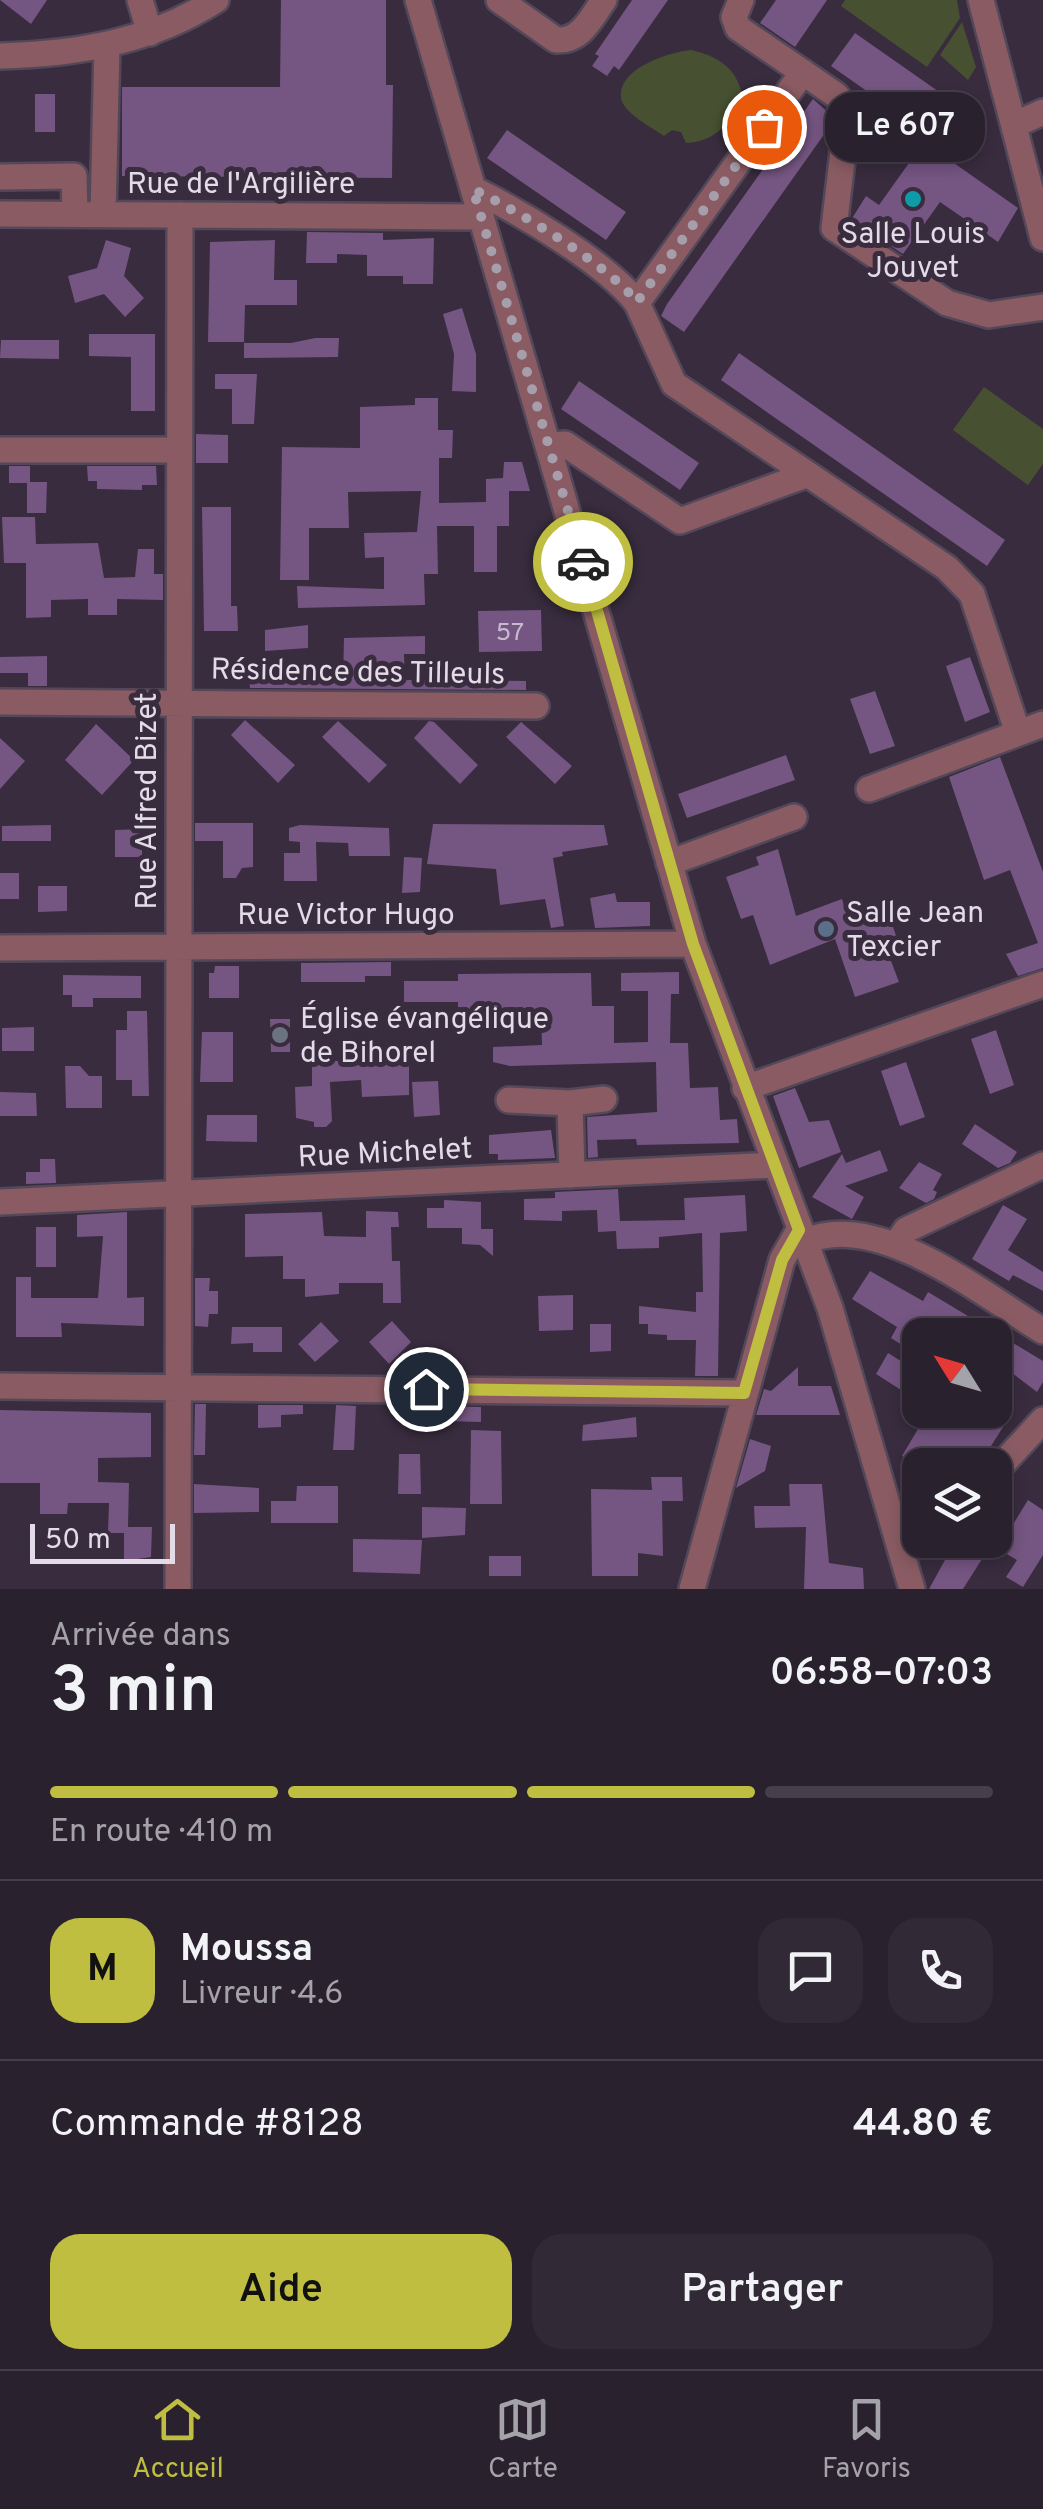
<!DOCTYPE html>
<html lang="fr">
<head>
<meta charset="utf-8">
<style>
	:root { --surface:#2a212e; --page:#322936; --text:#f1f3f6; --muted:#a5a3aa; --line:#463e4a; --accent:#c0be40 }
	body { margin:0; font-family:Overpass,sans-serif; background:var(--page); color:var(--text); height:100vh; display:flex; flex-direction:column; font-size:38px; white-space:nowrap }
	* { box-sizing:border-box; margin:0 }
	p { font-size:32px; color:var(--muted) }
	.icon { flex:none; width:55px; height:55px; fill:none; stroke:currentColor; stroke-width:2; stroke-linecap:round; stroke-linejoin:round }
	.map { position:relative; height:1589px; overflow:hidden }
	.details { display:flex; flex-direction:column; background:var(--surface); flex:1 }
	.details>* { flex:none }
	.needle { width:65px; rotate:307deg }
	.fabs { position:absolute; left:902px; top:1318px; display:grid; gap:20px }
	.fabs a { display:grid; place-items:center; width:110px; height:110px; border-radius:20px; background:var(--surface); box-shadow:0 5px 15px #0003,0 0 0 2px var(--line); font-size:50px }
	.scale { position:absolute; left:30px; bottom:25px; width:145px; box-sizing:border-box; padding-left:10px; border:5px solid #e3dbe7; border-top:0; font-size:28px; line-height:35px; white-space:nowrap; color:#e3dbe7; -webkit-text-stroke:8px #382c3e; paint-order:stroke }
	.pin { position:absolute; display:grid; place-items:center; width:85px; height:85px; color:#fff; margin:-42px; border:5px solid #fff; border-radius:50%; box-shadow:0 2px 10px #0007 }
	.courier { position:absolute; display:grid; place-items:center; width:100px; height:100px; margin:-50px; border:8px solid #c0be40; border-radius:50%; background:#fff; color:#222; box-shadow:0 2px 12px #0007 }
	.bubble { position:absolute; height:70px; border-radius:30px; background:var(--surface); box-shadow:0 5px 15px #0003,0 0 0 2px var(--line); font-size:32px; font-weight:600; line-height:70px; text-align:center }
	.summary em { font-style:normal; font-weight:600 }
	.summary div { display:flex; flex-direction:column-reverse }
	.summary { display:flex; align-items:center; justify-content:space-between; height:170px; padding:0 50px }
	h1 { font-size:65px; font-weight:600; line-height:75px }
	.bar { display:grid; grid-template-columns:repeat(4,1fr); gap:15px 10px; align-content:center; height:120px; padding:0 50px }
	.bar i { height:12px; border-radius:8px; background:var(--line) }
	.bar .on { background:var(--accent) }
	.bar p { grid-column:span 4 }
	.line { display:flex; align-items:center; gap:25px; padding:0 50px; border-top:2px solid var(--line) }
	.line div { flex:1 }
	.round { display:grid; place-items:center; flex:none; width:105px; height:105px; border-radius:30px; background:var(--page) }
	.button { display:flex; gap:20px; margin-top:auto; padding:20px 50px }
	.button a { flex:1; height:115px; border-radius:30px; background:var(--accent); color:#111; font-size:40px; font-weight:600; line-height:115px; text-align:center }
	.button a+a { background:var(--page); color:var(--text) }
	.tab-bar { display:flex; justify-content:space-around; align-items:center; height:140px; border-top:2px solid var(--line); background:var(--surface); font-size:28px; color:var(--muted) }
	.tab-bar a { display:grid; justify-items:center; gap:5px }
	.tab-bar .on { color:var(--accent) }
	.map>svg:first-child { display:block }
	.green { fill:#475131 }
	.building { fill:#755582 }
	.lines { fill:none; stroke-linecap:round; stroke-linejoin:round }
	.minor-casing { stroke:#534859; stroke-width:30 }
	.minor { stroke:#8a5b62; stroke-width:25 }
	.done { stroke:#a79eac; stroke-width:10; stroke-dasharray:0 18 }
	.route { stroke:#c0be40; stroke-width:12 }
	.culture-dot { fill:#0f9aa8; stroke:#382c3e; stroke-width:4 }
	.service-dot { fill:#5c6f8a; stroke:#382c3e; stroke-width:4 }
	.worship-dot { fill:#6b7280; stroke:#382c3e; stroke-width:4 }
	.labels { text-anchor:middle; stroke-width:10; stroke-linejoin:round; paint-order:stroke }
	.number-label { font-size:25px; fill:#c8bace }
	.street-label { font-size:30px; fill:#e3dbe7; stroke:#382c3e }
	.poi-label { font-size:30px; fill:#e3dbe7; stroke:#382c3e; text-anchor:start }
</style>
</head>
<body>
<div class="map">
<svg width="1043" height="1589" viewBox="0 0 1043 1589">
	<rect width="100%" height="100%" fill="#382c3e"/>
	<path class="green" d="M 845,0 L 957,0 L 960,18 L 927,67 L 841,6 Z
		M 962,22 L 976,67 L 968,80 L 940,55 Z
		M 691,50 C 717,56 736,67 742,94 C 734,121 715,142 686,143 L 681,132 L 672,130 L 664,136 C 653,128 623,113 621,98 C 617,68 670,52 691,50 Z
		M 984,387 L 1043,429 L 1043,464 L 1028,485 L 953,430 Z"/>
	<path class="building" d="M 0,0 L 47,0 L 31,24 Z
		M 281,0 L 386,0 L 386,85 L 393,85 L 392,178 L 122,176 L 122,87 L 280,87 Z
		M 632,0 L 668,0 L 619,70 L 614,66 L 607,76 L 592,66 L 599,56 L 595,54 Z
		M 776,0 L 827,0 L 795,47 L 760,23 Z
		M 855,33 L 955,103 L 931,136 L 831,66 Z
		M 35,94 L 55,94 L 55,132 L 35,132 Z
		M 813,99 L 831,115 L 830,126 L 684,332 L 661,316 L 667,304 Z
		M 507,130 L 626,212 L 606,240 L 487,158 Z
		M 924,142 L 1018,208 L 998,242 L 940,202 L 903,254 L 851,220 L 866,196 L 879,205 Z
		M 307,232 L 383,233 L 383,240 L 434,238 L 433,284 L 403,284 L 403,276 L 367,276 L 367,255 L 337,254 L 337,263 L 306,263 Z
		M 106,240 L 131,248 L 124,276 L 144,298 L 125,317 L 104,294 L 75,303 L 68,276 L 97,268 Z
		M 275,240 L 274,280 L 297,280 L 297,305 L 245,305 L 244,342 L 208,342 L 210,242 Z
		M 462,308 L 476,354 L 476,392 L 452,391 L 454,354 L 443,314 Z
		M 89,334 L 155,334 L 155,411 L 131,411 L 131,357 L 89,356 Z
		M 315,338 L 339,338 L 338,357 L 244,358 L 244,343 L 291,343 Z
		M 1,340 L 59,340 L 59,359 L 0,358 Z
		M 739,353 L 1005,540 L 987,566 L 721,380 Z
		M 215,374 L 257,374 L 254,424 L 232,424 L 232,389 L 215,389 Z
		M 579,381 L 699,463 L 680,490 L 561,409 Z
		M 415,398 L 438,398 L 438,430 L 453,430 L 452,458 L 439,458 L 439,503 L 486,502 L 486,479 L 503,478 L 504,462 L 522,462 L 530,491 L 509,491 L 509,526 L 497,526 L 497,572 L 474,572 L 474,526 L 437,526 L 438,574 L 424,574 L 425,605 L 298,608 L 297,586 L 384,589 L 384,557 L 365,558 L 364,533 L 417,532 L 421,491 L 348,492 L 349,528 L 309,528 L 309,580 L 280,580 L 282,447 L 360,448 L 360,407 L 415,405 Z
		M 196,434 L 228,435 L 228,463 L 196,463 Z
		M 9,466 L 30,466 L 30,482 L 47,482 L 46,513 L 27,513 L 27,483 L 9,483 Z
		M 87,466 L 156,466 L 157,485 L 142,485 L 142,490 L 97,489 L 97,481 L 88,481 Z
		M 202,507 L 231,507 L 231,606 L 237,606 L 238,631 L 204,631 Z
		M 2,517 L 35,517 L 36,544 L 98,543 L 104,578 L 135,577 L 138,549 L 154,549 L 154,574 L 163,574 L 163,600 L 117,599 L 117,615 L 88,615 L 88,599 L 51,600 L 51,617 L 26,618 L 26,563 L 4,563 Z
		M 541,610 L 542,651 L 479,652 L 478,611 Z
		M 308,625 L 308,648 L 265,651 L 265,630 Z
		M 425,636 L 425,654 L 404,654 L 405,680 L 526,681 L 526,690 L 250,688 L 249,679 L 343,680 L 344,638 Z
		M 47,656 L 47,686 L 28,686 L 28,673 L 0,673 L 0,657 Z
		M 970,657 L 990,712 L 965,722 L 946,666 Z
		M 875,691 L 895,746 L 870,754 L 850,699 Z
		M 245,720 L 295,765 L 278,783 L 231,735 Z
		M 338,721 L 387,765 L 369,783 L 322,737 Z
		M 429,721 L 434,722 L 478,765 L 460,784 L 414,738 Z
		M 521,722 L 572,766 L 555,784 L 506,737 Z
		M 96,724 L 134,760 L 102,795 L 65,760 Z
		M 0,738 L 25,761 L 0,789 Z
		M 786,755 L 795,780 L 687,818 L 678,794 Z
		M 1000,757 L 1043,872 L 1043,968 L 1018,976 L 1006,954 L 1038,943 L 1010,870 L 984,880 L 949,777 Z
		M 195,823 L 253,823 L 253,867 L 242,868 L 236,878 L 223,878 L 223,841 L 195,841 Z
		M 433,824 L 604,825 L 608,845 L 562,852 L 563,856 L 553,858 L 564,926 L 551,928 L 545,899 L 500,905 L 496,869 L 427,864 Z
		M 51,825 L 51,841 L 2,841 L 2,826 Z
		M 300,825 L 389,828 L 390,856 L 349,856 L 348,843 L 316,842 L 317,881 L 284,881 L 284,853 L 300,853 L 300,842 L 289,841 L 289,828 Z
		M 142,829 L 142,857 L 115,857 L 115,830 Z
		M 778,849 L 796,916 L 842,899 L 847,915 L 884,902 L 898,941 L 885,945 L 899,982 L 855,997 L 835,939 L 770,965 L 753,915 L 741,919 L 726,877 L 759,865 L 756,857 Z
		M 404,857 L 422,858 L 420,892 L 402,893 Z
		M 0,873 L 19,873 L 19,899 L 0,899 Z
		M 38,886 L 67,886 L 67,911 L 38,912 Z
		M 615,893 L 617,902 L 650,902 L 650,926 L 595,928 L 590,898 Z
		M 391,962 L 391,976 L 365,976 L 365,982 L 301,982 L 301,963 Z
		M 215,966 L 239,966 L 239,998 L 209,998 L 209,973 L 214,973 Z
		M 679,972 L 679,994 L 671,994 L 670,1043 L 688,1043 L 690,1088 L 718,1087 L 720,1120 L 737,1119 L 739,1143 L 637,1145 L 636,1139 L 597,1140 L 598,1157 L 588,1158 L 587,1117 L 657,1112 L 656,1062 L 510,1066 L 493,1062 L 493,1047 L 542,1045 L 541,1009 L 478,1011 L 479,1020 L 458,1021 L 458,1002 L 404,1002 L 404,981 L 458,981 L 458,974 L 591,973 L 592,1006 L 614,1006 L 614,1043 L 648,1042 L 648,991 L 621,991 L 621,973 Z
		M 63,975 L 141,976 L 141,998 L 93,998 L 93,1007 L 72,1007 L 72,995 L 63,995 Z
		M 127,1011 L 147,1011 L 149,1096 L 132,1096 L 132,1080 L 116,1080 L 116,1030 L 127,1030 Z
		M 270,1019 L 290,1019 L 290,1052 L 271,1052 Z
		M 34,1027 L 34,1051 L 2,1051 L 2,1028 Z
		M 996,1030 L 1014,1085 L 990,1094 L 971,1039 Z
		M 202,1032 L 233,1032 L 233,1082 L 200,1082 Z
		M 386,1046 L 409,1046 L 409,1095 L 362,1097 L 361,1080 L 330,1082 L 332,1121 L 326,1127 L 314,1127 L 314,1122 L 296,1118 L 295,1087 L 312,1086 L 312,1053 L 335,1053 L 335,1061 L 386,1059 Z
		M 906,1062 L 925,1117 L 900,1126 L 881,1071 Z
		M 65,1066 L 80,1066 L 89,1076 L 102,1076 L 102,1108 L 66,1108 Z
		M 438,1081 L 440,1115 L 414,1117 L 412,1082 Z
		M 795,1088 L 809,1122 L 829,1120 L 841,1152 L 799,1168 L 773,1096 Z
		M 0,1092 L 36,1093 L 37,1116 L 0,1116 Z
		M 207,1115 L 257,1115 L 257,1142 L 206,1141 Z
		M 975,1124 L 1017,1152 L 1010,1163 L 998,1168 L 962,1144 Z
		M 551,1130 L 555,1158 L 498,1160 L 498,1154 L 489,1154 L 489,1135 Z
		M 880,1150 L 888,1171 L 845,1186 L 864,1197 L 852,1219 L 812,1197 L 842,1154 L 846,1163 Z
		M 40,1159 L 55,1159 L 56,1183 L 26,1184 L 26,1172 L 40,1172 Z
		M 919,1162 L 942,1174 L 933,1190 L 937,1192 L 934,1199 L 926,1203 L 899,1188 Z
		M 618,1189 L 620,1221 L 685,1220 L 684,1198 L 745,1195 L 747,1231 L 720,1233 L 718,1376 L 695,1376 L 696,1340 L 667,1340 L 667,1335 L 648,1334 L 648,1324 L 639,1324 L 639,1306 L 696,1312 L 696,1292 L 703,1292 L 702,1233 L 659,1237 L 659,1248 L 617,1249 L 616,1231 L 598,1232 L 597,1210 L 562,1211 L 562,1221 L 524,1220 L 524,1199 L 555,1198 L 555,1192 Z
		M 444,1200 L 481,1202 L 481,1229 L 493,1229 L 493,1256 L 480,1245 L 462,1244 L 462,1228 L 427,1228 L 427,1208 L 444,1208 Z
		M 1003,1205 L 1027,1219 L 1008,1250 L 1043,1272 L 1043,1291 L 1013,1275 L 1009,1281 L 972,1259 Z
		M 366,1211 L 398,1212 L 399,1227 L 391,1227 L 392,1261 L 400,1261 L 401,1303 L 383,1303 L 383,1283 L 339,1283 L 339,1294 L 305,1297 L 305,1279 L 283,1279 L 283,1256 L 245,1257 L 245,1214 L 322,1212 L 324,1236 L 366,1237 Z
		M 127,1212 L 127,1298 L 144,1297 L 144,1326 L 61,1323 L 62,1337 L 16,1337 L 16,1277 L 31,1277 L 31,1298 L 98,1298 L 103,1236 L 77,1237 L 77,1215 Z
		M 36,1227 L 56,1227 L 56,1267 L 36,1267 Z
		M 870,1271 L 923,1301 L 928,1292 L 1043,1361 L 1043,1382 L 1037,1392 L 995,1360 L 995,1335 L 955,1335 L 924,1316 L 905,1347 L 891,1338 L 897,1327 L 852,1299 Z
		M 195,1278 L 210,1278 L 209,1291 L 218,1291 L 218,1314 L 209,1314 L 208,1327 L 195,1326 Z
		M 573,1295 L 573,1330 L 539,1331 L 538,1296 Z
		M 392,1321 L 411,1342 L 389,1364 L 369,1342 Z
		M 321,1322 L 339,1341 L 315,1362 L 298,1344 Z
		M 590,1324 L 611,1324 L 611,1351 L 590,1352 Z
		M 232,1327 L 282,1327 L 282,1352 L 253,1352 L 253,1343 L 231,1344 Z
		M 888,1353 L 920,1373 L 920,1385 L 912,1397 L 876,1374 Z
		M 798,1367 L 798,1386 L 831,1386 L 840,1415 L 756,1415 L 764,1389 L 771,1391 Z
		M 195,1404 L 206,1404 L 205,1455 L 194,1455 Z
		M 258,1405 L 303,1405 L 303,1414 L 281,1415 L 281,1427 L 258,1428 Z
		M 336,1405 L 356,1406 L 354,1450 L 333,1450 Z
		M 438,1406 L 481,1407 L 481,1422 L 444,1421 Z
		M 0,1410 L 151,1413 L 151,1457 L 98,1458 L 98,1482 L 129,1483 L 128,1527 L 152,1527 L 151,1557 L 124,1561 L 124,1533 L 108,1533 L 109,1503 L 68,1503 L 67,1514 L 40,1514 L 40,1483 L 0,1483 Z
		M 917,1410 L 1000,1410 L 1010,1416 L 979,1465 L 920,1465 L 920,1482 L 900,1470 L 907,1459 L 902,1456 L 918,1429 L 909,1423 Z
		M 636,1417 L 637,1437 L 582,1441 L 583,1425 Z
		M 471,1430 L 501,1431 L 502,1504 L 470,1504 Z
		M 750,1439 L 771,1446 L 765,1471 L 736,1488 Z
		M 399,1454 L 420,1454 L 421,1494 L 398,1494 Z
		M 651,1477 L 682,1477 L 683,1501 L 662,1501 L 663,1556 L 638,1553 L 638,1576 L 592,1576 L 591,1489 L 652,1490 Z
		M 194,1484 L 259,1488 L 259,1512 L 194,1513 Z
		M 789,1484 L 822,1484 L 829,1563 L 863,1568 L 864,1589 L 804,1589 L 806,1527 L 755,1528 L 754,1506 L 790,1506 Z
		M 297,1486 L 338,1486 L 338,1523 L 271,1523 L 271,1501 L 296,1501 Z
		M 1028,1500 L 1043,1510 L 1043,1555 L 1023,1587 L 1006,1577 L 1017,1560 L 998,1549 Z
		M 422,1507 L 466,1508 L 465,1535 L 422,1538 Z
		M 353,1539 L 422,1540 L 420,1574 L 353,1572 Z
		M 956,1540 L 994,1540 L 963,1589 L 929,1589 Z
		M 489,1556 L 521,1556 L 521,1576 L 489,1576 Z"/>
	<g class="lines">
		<defs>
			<path id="minor" d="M 140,0 L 150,33
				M 418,0 L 693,944 L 830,1308 L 912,1589
				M 499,0 L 556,40 C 581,42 591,18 604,0
				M 741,0 L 734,17 L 738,28 L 836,95 L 848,110 L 834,228 L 947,303 L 989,315 L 1043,307
				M 981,0 L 1043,238
				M 0,56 C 76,54 151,42 216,0
				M 803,72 L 637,303 L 674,384 L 947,568 L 972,594 L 1018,733
				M 1014,125 L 1043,112
				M 0,177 L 74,176 L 75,214
				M 473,189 C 520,212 605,262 637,303
				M 0,214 L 481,217
				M 103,214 L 107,46
				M 549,446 L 565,444 L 680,521 L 806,475
				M 0,450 L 179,450
				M 0,702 L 536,706
				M 869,789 L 1043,724
				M 669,863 L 794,817
				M 0,948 L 693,944
				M 745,1088 L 1043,984
				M 509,1100 L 570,1103 L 572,1175
				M 570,1103 L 604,1099
				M 0,1202 L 773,1165
				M 804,1242 C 876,1208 982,1294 1043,1331
				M 897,1243 L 906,1230 L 1043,1165
				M 0,1386 L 744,1393
				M 995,1472 L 1043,1420
				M 178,1589 L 180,215
				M 692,1589 L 782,1260 L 799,1230"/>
		</defs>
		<use href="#minor" class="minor-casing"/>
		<use href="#minor" class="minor"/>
	</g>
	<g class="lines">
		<path class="done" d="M 583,562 L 473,189 C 519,212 606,263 637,302 L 764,127"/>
		<path class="route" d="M 426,1389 L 744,1393 L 782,1260 L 799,1230 L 693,944 L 583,562"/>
	</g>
	<circle class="culture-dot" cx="913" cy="199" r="10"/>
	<circle class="service-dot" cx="826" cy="929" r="10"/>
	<circle class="worship-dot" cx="280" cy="1035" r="10"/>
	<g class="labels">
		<g class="number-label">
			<text x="510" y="640">57</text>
		</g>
		<g class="street-label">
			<text x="241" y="193">Rue de l'Argilière</text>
			<text transform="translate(358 671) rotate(1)" y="10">Résidence des Tilleuls</text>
			<text transform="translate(146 801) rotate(-90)" y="10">Rue Alfred Bizet</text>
			<text x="346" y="924">Rue Victor Hugo</text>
			<text transform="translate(385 1152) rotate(-3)" y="10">Rue Michelet</text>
		</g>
		<g class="poi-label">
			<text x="913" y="243" text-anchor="middle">Salle Louis<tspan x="913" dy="34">Jouvet</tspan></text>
			<text x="846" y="922">Salle Jean<tspan x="846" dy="34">Texcier</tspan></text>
			<text x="300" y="1028">Église évangélique<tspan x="300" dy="34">de Bihorel</tspan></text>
		</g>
	</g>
</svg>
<div class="fabs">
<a><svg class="needle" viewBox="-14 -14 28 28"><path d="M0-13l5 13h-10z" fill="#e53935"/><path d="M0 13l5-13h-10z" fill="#a5a3aa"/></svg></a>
<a><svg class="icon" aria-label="layers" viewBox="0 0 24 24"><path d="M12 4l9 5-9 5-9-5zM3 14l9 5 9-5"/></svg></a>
</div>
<div class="scale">50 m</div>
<div class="pin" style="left:764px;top:127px;background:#ea580c"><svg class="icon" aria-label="bag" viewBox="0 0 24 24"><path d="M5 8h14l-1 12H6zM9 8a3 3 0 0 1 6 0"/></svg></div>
<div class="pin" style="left:426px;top:1389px;background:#1f2937"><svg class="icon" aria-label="home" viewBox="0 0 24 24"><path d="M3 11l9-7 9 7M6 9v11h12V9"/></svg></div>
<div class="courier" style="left:583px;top:562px"><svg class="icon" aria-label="car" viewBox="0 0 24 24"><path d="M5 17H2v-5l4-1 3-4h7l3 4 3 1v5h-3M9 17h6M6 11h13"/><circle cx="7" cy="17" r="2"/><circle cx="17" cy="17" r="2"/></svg></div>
<div class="bubble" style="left:825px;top:92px;width:160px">Le 607</div>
</div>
<section class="details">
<div class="summary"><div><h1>3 min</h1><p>Arrivée dans</p></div><em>06:58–07:03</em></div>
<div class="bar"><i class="on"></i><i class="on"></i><i class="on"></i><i></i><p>En route · 410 m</p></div>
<div class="line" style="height:180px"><b class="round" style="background:var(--accent);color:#111">M</b><div><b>Moussa</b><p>Livreur · 4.6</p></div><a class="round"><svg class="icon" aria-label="chat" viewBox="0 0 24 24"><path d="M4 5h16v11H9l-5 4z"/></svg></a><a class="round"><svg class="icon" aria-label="phone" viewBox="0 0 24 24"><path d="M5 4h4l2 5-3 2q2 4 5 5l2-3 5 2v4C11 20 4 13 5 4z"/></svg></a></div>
<div class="line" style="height:130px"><div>Commande #8128</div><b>44.80 €</b></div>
<div class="button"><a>Aide</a><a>Partager</a></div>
</section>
<nav class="tab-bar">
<a class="on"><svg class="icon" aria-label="home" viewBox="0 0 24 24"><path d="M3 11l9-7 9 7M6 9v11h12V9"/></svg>Accueil</a>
<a><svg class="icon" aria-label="map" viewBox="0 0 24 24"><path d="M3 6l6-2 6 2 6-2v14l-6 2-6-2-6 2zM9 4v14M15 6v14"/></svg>Carte</a>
<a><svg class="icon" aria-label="saved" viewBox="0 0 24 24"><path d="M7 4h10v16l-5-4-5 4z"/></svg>Favoris</a>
</nav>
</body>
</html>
